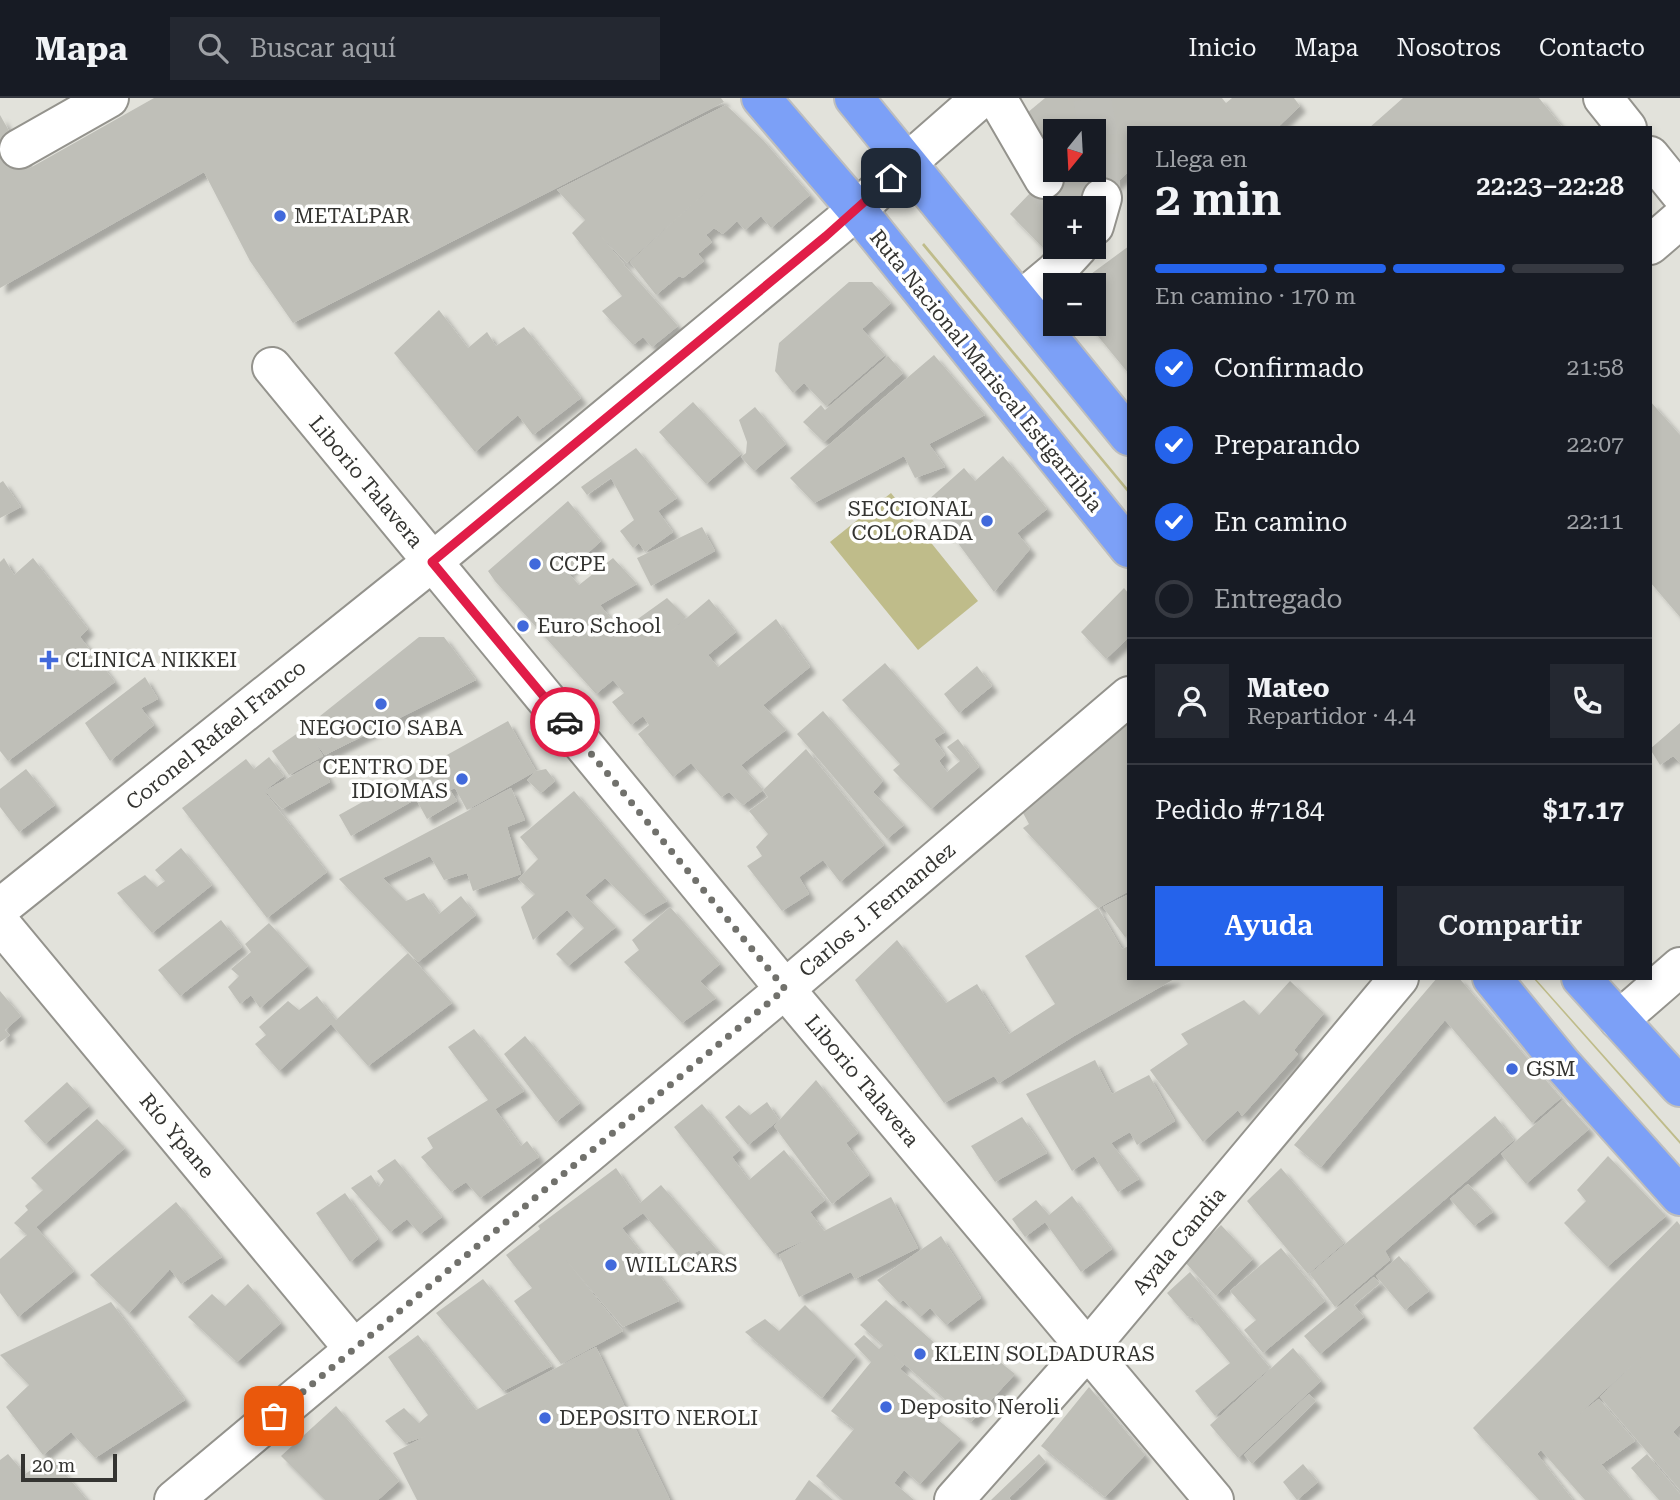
<!DOCTYPE html>
<html lang="es">
<head>
<meta charset="utf-8">
<style>
	:root { --surface:#171b24; --page:#242831; --text:#f1f3f6; --muted:#9ea1a6; --line:#363941; --accent:#2563eb }
	body { margin:0; font-family:"Roboto Serif",serif; background:var(--page); color:var(--text); height:100vh; display:flex; flex-direction:column; font-size:26px; white-space:nowrap }
	* { box-sizing:border-box; margin:0 }
	p { font-size:23px; color:var(--muted) }
	.icon { flex:none; width:38px; height:38px; fill:none; stroke:currentColor; stroke-width:2; stroke-linecap:round; stroke-linejoin:round }
	.map { position:relative; flex:1; overflow:hidden }
	.drawer { position:absolute; left:1127px; top:28px; width:525px; height:854px; display:flex; flex-direction:column; background:var(--surface); border-radius:0px; box-shadow:0 4px 10px #0003 }
	.drawer>* { flex:none }
	.needle { width:46px; rotate:198deg }
	.tools { position:absolute; left:1043px; top:21px; display:grid; gap:14px }
	.tools a { display:grid; place-items:center; width:63px; height:63px; border-radius:0px; background:var(--surface); box-shadow:0 4px 10px #0003; font-size:35px }
	.scale { position:absolute; left:21px; bottom:18px; width:96px; box-sizing:border-box; padding-left:7px; border:4px solid #343431; border-top:0; font-size:19px; line-height:24px; white-space:nowrap; color:#343431; -webkit-text-stroke:5px #fffffe; paint-order:stroke }
	.pin { position:absolute; display:grid; place-items:center; width:60px; height:60px; color:#fff; margin:-30px; border-radius:14px; box-shadow:0 4px 10px #0006 }
	.courier { position:absolute; display:grid; place-items:center; width:70px; height:70px; margin:-35px; border:5px solid #e11d48; border-radius:50%; background:#fff; color:#222; box-shadow:0 2px 9px #0007 }
	.summary em { font-style:normal; font-weight:600 }
	.summary div { display:flex; flex-direction:column-reverse }
	.summary { display:flex; align-items:center; justify-content:space-between; height:119px; padding:0 28px }
	h1 { font-size:46px; font-weight:600; line-height:52px }
	.bar { display:grid; grid-template-columns:repeat(4,1fr); gap:10px 7px; align-content:center; height:84px; padding:0 28px }
	.bar i { height:9px; border-radius:5px; background:var(--line) }
	.bar .on { background:var(--accent) }
	.bar p { grid-column:span 4 }
	.line { display:flex; align-items:center; gap:18px; padding:0 28px; border-top:2px solid var(--line) }
	.line div { flex:1 }
	.round { display:grid; place-items:center; flex:none; width:74px; height:74px; border-radius:0px; background:var(--page) }
	ol { padding:0 28px; list-style:none }
	li { display:flex; align-items:center; gap:21px; height:77px }
	li p { margin-inline-start:auto }
	li .icon { padding:7px; border-radius:50%; background:var(--accent); color:#fff; stroke-width:4 }
	li:last-child { color:var(--muted) }
	li i { width:38px; height:38px; border:4px solid var(--line); border-radius:50% }
	.action { display:flex; gap:14px; margin-top:auto; padding:14px 28px }
	.action a { flex:1; height:80px; border-radius:0px; background:var(--accent); color:#fff; font-size:28px; font-weight:600; line-height:80px; text-align:center }
	.action a+a { background:var(--page); color:var(--text) }
	header { display:flex; align-items:center; gap:42px; box-sizing:border-box; height:98px; padding:0 35px; background:var(--surface); border-bottom:2px solid var(--line) }
	header strong { font-size:33px }
	nav { display:flex; gap:38px; margin-inline-start:auto; font-size:24px }
	.search { width:490px; height:63px; background:var(--page); display:flex; align-items:center; gap:18px; box-sizing:border-box; padding:0 24px; border-radius:0px; color:var(--muted); font-size:26px }
	.map>svg:first-child { display:block }
	.green { fill:#bfbc8a }
	.building { fill:#bfbfb8; filter:url(#shadow) }
	.lines { fill:none; stroke-linecap:round; stroke-linejoin:round }
	.minor-tunnel { stroke:#bfbfb9; stroke-width:38; stroke-dasharray:38 19; stroke-linecap:butt }
	.minor-casing { stroke:#94938d; stroke-width:42 }
	.highway-casing { stroke:#bebebd; stroke-width:42 }
	.minor { stroke:#fff; stroke-width:38 }
	.highway { stroke:#7ca0f7; stroke-width:38 }
	.done { stroke:#71716c; stroke-width:7; stroke-dasharray:0 12.6 }
	.route { stroke:#e11d48; stroke-width:9 }
	.poi-dot { fill:#4169db; stroke:#fffffe; stroke-width:2.5 }
	.labels { text-anchor:middle; stroke-width:7; stroke-linejoin:round; paint-order:stroke }
	.poi-label { font-size:21px; fill:#343431; stroke:#fffffe; text-anchor:start }
	.street-label { font-size:21px; fill:#343431; stroke:#fffffe }
</style>
</head>
<body>
<header>
<strong>Mapa</strong>
<div class="search"><svg class="icon" aria-label="search" viewBox="0 0 24 24"><circle cx="10" cy="10" r="6"/><path d="M15 15l6 6"/></svg>Buscar aquí</div>
<nav><a>Inicio</a><a>Mapa</a><a>Nosotros</a><a>Contacto</a></nav>
</header>
<div class="map">
<svg width="1680" height="1402" viewBox="0 0 1680 1402">
	<defs>
		<filter id="shadow"><feDropShadow dx="6" dy="6" stdDeviation="2" flood-color="#0004"/></filter>
	</defs>
	<rect width="100%" height="100%" fill="#e2e2db"/>
	<path class="green" d="M 924,145 L 1129,392 L 1129,396 L 922,147 Z
		M 891,395 L 978,503 L 918,552 L 830,444 Z
		M 1533,880 L 1535,880 L 1680,1043 L 1680,1046 Z"/>
	<path class="building" d="M 154,0 L 721,0 L 724,4 L 293,225 L 250,163 L 204,74 L 0,190 L 0,17 L 30,70 Z
		M 1045,0 L 1222,0 L 1226,5 L 1232,0 L 1294,0 L 1300,8 L 1277,30 L 1129,30 L 1129,73 L 1090,110 L 1055,110 L 1055,144 L 1046,153 L 1010,116 L 1055,69 L 1055,72 L 1094,72 L 1094,33 L 1055,33 L 1055,63 L 1021,20 Z
		M 1403,0 L 1539,0 L 1563,30 L 1369,30 Z
		M 726,7 L 763,42 L 810,97 L 771,130 L 761,118 L 745,132 L 737,123 L 723,136 L 714,130 L 706,137 L 712,144 L 698,156 L 704,163 L 683,180 L 679,178 L 656,197 L 630,164 L 708,92 L 627,165 L 598,135 L 625,167 L 623,169 L 625,168 L 678,228 L 652,249 L 643,239 L 633,247 L 602,213 L 622,198 L 572,135 L 585,122 L 557,92 Z
		M 1129,148 L 1129,276 L 1088,226 L 1094,226 L 1094,187 L 1076,187 Z
		M 849,184 L 872,184 L 891,205 L 862,231 L 885,257 L 826,308 L 804,285 L 793,295 L 775,273 L 779,245 Z
		M 439,212 L 468,250 L 487,234 L 496,248 L 524,229 L 581,300 L 533,337 L 518,317 L 475,354 L 394,255 Z
		M 934,257 L 985,317 L 929,346 L 945,369 L 915,380 L 904,358 L 814,405 L 790,380 Z
		M 888,258 L 903,275 L 824,344 L 803,324 L 821,307 L 825,312 Z
		M 1650,303 L 1680,337 L 1680,519 L 1650,484 Z
		M 693,304 L 741,356 L 706,386 L 659,334 Z
		M 755,309 L 786,346 L 754,373 L 741,359 L 746,355 L 747,344 L 739,322 Z
		M 636,350 L 677,400 L 658,413 L 673,434 L 645,454 L 639,445 L 633,450 L 620,433 L 634,422 L 611,380 L 587,397 L 581,389 Z
		M 1003,358 L 1047,411 L 1017,435 L 1030,451 L 994,494 L 927,403 L 964,370 L 975,383 Z
		M 3,383 L 21,409 L 0,420 L 0,385 Z
		M 568,403 L 601,443 L 567,474 L 579,487 L 613,460 L 637,486 L 600,507 L 621,533 L 667,500 L 686,519 L 668,536 L 709,501 L 736,534 L 708,557 L 718,569 L 776,521 L 810,569 L 763,607 L 786,632 L 741,667 L 763,692 L 806,651 L 884,747 L 840,784 L 823,762 L 799,779 L 809,796 L 782,813 L 747,768 L 762,758 L 756,749 L 768,736 L 749,713 L 768,699 L 763,692 L 743,707 L 729,694 L 721,699 L 691,665 L 673,679 L 638,636 L 649,627 L 643,618 L 631,627 L 612,604 L 624,595 L 613,582 L 596,596 L 495,483 L 488,473 Z
		M 702,429 L 715,453 L 651,488 L 637,460 Z
		M 4,460 L 14,477 L 33,460 L 88,531 L 80,539 L 115,584 L 8,663 L 0,653 L 0,464 Z
		M 1124,490 L 1129,496 L 1129,539 L 1106,561 L 1081,534 Z
		M 419,539 L 444,539 L 476,582 L 325,657 L 315,644 L 323,658 L 289,677 L 272,653 L 305,630 Z
		M 885,565 L 945,634 L 934,641 L 945,657 L 939,663 L 947,674 L 960,663 L 947,649 L 958,641 L 979,669 L 931,711 L 893,672 L 900,666 L 842,602 Z
		M 977,568 L 992,588 L 959,615 L 944,596 Z
		M 145,579 L 158,601 L 141,610 L 154,627 L 110,663 L 85,625 Z
		M 823,613 L 883,683 L 873,694 L 904,727 L 887,741 L 797,636 Z
		M 508,623 L 536,673 L 546,671 L 555,683 L 541,695 L 527,682 L 536,673 L 467,712 L 455,690 L 450,692 L 457,703 L 427,721 L 416,701 L 351,738 L 339,717 Z
		M 1129,625 L 1129,793 L 1098,810 L 1023,730 L 1029,726 L 1023,715 Z
		M 1680,625 L 1680,665 L 1673,658 L 1660,667 L 1650,651 Z
		M 269,659 L 284,678 L 264,693 L 327,774 L 267,820 L 182,710 L 246,661 L 254,671 Z
		M 318,663 L 330,684 L 282,711 L 265,693 Z
		M 26,671 L 55,707 L 19,734 L 0,709 L 0,691 Z
		M 511,690 L 525,722 L 507,729 L 521,776 L 473,793 L 467,775 L 444,782 L 430,758 L 383,780 L 406,803 L 424,795 L 439,816 L 461,798 L 476,817 L 418,864 L 339,781 Z
		M 574,693 L 667,803 L 643,817 L 605,780 L 585,797 L 616,829 L 568,868 L 556,856 L 584,830 L 567,812 L 533,842 L 521,809 L 535,796 L 518,781 L 538,761 L 520,739 Z
		M 181,750 L 212,787 L 152,835 L 117,795 L 145,777 L 157,789 L 165,783 L 155,772 Z
		M 1129,796 L 1129,838 L 1125,839 L 1103,809 Z
		M 670,809 L 720,866 L 700,883 L 716,900 L 682,925 L 624,864 L 639,852 L 632,842 Z
		M 1098,810 L 1122,851 L 1129,848 L 1129,880 L 1176,880 L 1074,938 L 999,985 L 994,978 L 944,1005 L 855,882 L 897,842 L 946,905 L 977,886 L 1009,936 L 1055,906 L 1025,858 Z
		M 221,822 L 242,849 L 180,898 L 158,872 Z
		M 269,825 L 308,868 L 260,910 L 251,897 L 240,906 L 228,889 L 239,878 L 231,871 L 251,854 L 245,846 Z
		M 408,855 L 452,905 L 368,968 L 331,926 L 279,973 L 255,946 L 266,937 L 259,929 L 288,903 L 299,912 L 317,898 L 336,922 Z
		M 1437,880 L 1459,880 L 1561,1000 L 1532,1025 L 1445,922 L 1321,1069 L 1294,1047 Z
		M 1290,883 L 1324,915 L 1294,952 L 1298,956 L 1242,1018 L 1238,1012 L 1203,1044 L 1150,972 L 1188,946 L 1181,936 L 1244,902 L 1259,917 Z
		M 0,893 L 21,918 L 5,932 L 10,937 L 0,944 Z
		M 474,931 L 524,993 L 495,1011 L 521,1048 L 527,1043 L 539,1059 L 480,1100 L 466,1084 L 451,1094 L 421,1059 L 433,1050 L 427,1040 L 488,1002 L 448,949 Z
		M 525,938 L 580,1005 L 556,1024 L 504,956 Z
		M 1095,962 L 1112,996 L 1149,977 L 1175,1023 L 1137,1047 L 1130,1034 L 1111,1045 L 1139,1081 L 1118,1094 L 1094,1058 L 1072,1073 L 1026,996 Z
		M 816,982 L 858,1035 L 846,1045 L 869,1077 L 832,1106 L 774,1028 Z
		M 67,984 L 89,1008 L 45,1046 L 24,1023 Z
		M 1563,1002 L 1589,1031 L 1526,1086 L 1501,1056 Z
		M 767,1004 L 779,1022 L 748,1047 L 725,1019 L 739,1007 L 750,1017 Z
		M 702,1006 L 740,1052 L 732,1059 L 749,1082 L 784,1052 L 825,1102 L 810,1114 L 824,1133 L 891,1099 L 918,1150 L 855,1181 L 851,1174 L 799,1199 L 779,1157 L 809,1140 L 774,1156 L 674,1029 Z
		M 1495,1018 L 1514,1042 L 1385,1153 L 1390,1162 L 1335,1209 L 1310,1176 Z
		M 1022,1019 L 1047,1055 L 995,1084 L 971,1048 Z
		M 97,1021 L 125,1050 L 36,1129 L 74,1173 L 18,1219 L 0,1195 L 0,1161 L 27,1137 L 14,1125 L 28,1112 L 25,1108 L 43,1092 L 31,1080 Z
		M 1608,1058 L 1666,1118 L 1607,1169 L 1564,1125 L 1586,1103 L 1577,1092 Z
		M 395,1061 L 442,1119 L 420,1136 L 407,1121 L 390,1134 L 351,1090 L 371,1077 L 379,1089 L 384,1082 L 377,1073 Z
		M 616,1070 L 640,1105 L 661,1087 L 723,1159 L 711,1168 L 700,1152 L 682,1161 L 643,1115 L 622,1130 L 679,1203 L 623,1229 L 565,1161 L 623,1233 L 561,1266 L 514,1203 L 532,1190 L 506,1157 L 540,1131 L 538,1128 Z
		M 1281,1070 L 1344,1145 L 1308,1176 L 1247,1103 Z
		M 1468,1086 L 1493,1114 L 1474,1128 L 1450,1101 Z
		M 345,1095 L 378,1141 L 350,1164 L 316,1115 Z
		M 1072,1098 L 1112,1151 L 1081,1174 L 1045,1124 L 1025,1139 L 1012,1121 L 1036,1102 L 1049,1117 Z
		M 176,1104 L 222,1159 L 181,1186 L 170,1171 L 129,1215 L 90,1177 Z
		M 1677,1123 L 1680,1127 L 1680,1327 L 1673,1334 L 1680,1342 L 1680,1392 L 1600,1299 L 1642,1258 L 1578,1317 L 1599,1301 L 1635,1343 L 1602,1366 L 1596,1360 L 1631,1402 L 1585,1402 L 1541,1352 L 1537,1356 L 1573,1402 L 1539,1402 L 1473,1330 Z
		M 1221,1127 L 1253,1161 L 1216,1198 L 1184,1163 Z
		M 941,1138 L 981,1200 L 946,1227 L 930,1210 L 920,1219 L 903,1202 L 899,1205 L 877,1182 Z
		M 1281,1150 L 1325,1203 L 1263,1255 L 1244,1232 L 1256,1222 L 1230,1193 Z
		M 1399,1158 L 1429,1193 L 1405,1212 L 1376,1178 Z
		M 1190,1174 L 1270,1270 L 1215,1318 L 1195,1293 L 1230,1265 L 1193,1220 L 1187,1218 L 1167,1195 Z
		M 1374,1179 L 1380,1185 L 1354,1207 L 1364,1219 L 1320,1256 L 1304,1238 Z
		M 483,1181 L 552,1268 L 503,1293 L 436,1215 Z
		M 248,1186 L 281,1225 L 237,1264 L 188,1219 L 212,1196 L 225,1208 Z
		M 886,1202 L 956,1264 L 975,1244 L 1015,1276 L 971,1324 L 894,1257 L 904,1267 L 900,1271 L 940,1305 L 931,1316 L 961,1341 L 920,1386 L 904,1372 L 894,1385 L 914,1402 L 843,1402 L 816,1378 L 854,1331 L 831,1313 L 871,1264 L 854,1246 L 864,1237 L 879,1251 L 883,1247 L 860,1227 Z
		M 111,1204 L 185,1302 L 95,1360 L 71,1334 L 43,1357 L 6,1309 L 29,1287 L 0,1257 Z
		M 805,1207 L 856,1258 L 822,1300 L 745,1234 L 765,1221 L 779,1233 Z
		M 418,1237 L 476,1312 L 596,1249 L 670,1402 L 417,1402 L 393,1355 L 426,1338 L 405,1345 L 385,1323 L 404,1310 L 419,1325 L 428,1317 L 388,1259 Z
		M 1293,1250 L 1321,1283 L 1238,1360 L 1210,1327 Z
		M 1089,1289 L 1145,1357 L 1105,1399 L 1041,1348 Z
		M 1309,1296 L 1316,1303 L 1252,1366 L 1244,1357 Z
		M 336,1308 L 399,1383 L 378,1402 L 325,1402 L 281,1358 Z
		M 8,1356 L 25,1376 L 51,1359 L 87,1402 L 0,1402 L 0,1362 Z
		M 1039,1356 L 1046,1364 L 1009,1400 L 1011,1402 L 991,1402 Z
		M 1647,1356 L 1680,1396 L 1680,1402 L 1659,1402 L 1631,1370 Z
		M 1303,1366 L 1318,1384 L 1297,1402 L 1283,1384 Z
		M 809,1382 L 833,1402 L 795,1402 Z"/>
	<g class="lines">
		<path class="minor-tunnel" d="M 1092,0 L 1098,32 L 1102,100
			M 1044,81 L 1061,110"/>
		<defs>
			<path id="minor" d="M 997,0 L 1044,81
				M 1603,0 L 1627,30
				M 19,51 L 109,0
				M 1650,58 L 1680,95
				M 1094,128 L 1102,100
				M 1650,147 L 1680,121
				M 1020,203 L 1055,174 L 1078,149
				M 272,269 L 785,891 L 1214,1402
				M 0,810 L 432,464 L 857,112 L 908,64 L 981,0
				M 0,825 L 354,1251
				M 1619,922 L 1680,869
				M 174,1402 L 785,891 L 1129,598
				M 954,1402 L 1087,1252 L 1399,880"/>
			<path id="highway" d="M 761,0 L 857,112 L 1129,450
				M 854,0 L 1129,338
				M 1492,880 L 1562,966 L 1680,1098
				M 1581,880 L 1680,989"/>
		</defs>
		<use href="#minor" class="minor-casing"/>
		<use href="#highway" class="highway-casing"/>
		<use href="#minor" class="minor"/>
		<use href="#highway" class="highway"/>
	</g>
	<g class="lines">
		<path class="done" d="M 274,1318 L 785,891 L 565,624"/>
		<path class="route" d="M 565,624 L 432,464 L 826,138 L 891,80"/>
	</g>
	<g class="poi-dot">
		<circle cx="280" cy="118" r="7"/>
		<circle cx="987" cy="423" r="7"/>
		<circle cx="535" cy="466" r="7"/>
		<circle cx="523" cy="528" r="7"/>
		<path d="M45.5 551.5h7v7h7v7h-7v7h-7v-7h-7v-7h7z"/>
		<circle cx="381" cy="606" r="7"/>
		<circle cx="462" cy="681" r="7"/>
		<circle cx="1512" cy="971" r="7"/>
		<circle cx="611" cy="1167" r="7"/>
		<circle cx="920" cy="1256" r="7"/>
		<circle cx="886" cy="1309" r="7"/>
		<circle cx="545" cy="1320" r="7"/>
	</g>
	<g class="labels">
		<g class="poi-label">
			<text x="294" y="125">METALPAR</text>
			<text x="973" y="418" text-anchor="end">SECCIONAL<tspan x="973" dy="24">COLORADA</tspan></text>
			<text x="549" y="473">CCPE</text>
			<text x="537" y="535">Euro School</text>
			<text x="65" y="569">CLINICA NIKKEI</text>
			<text x="381" y="637" text-anchor="middle">NEGOCIO SABA</text>
			<text x="448" y="676" text-anchor="end">CENTRO DE<tspan x="448" dy="24">IDIOMAS</tspan></text>
			<text x="1526" y="978">GSM</text>
			<text x="625" y="1174">WILLCARS</text>
			<text x="934" y="1263">KLEIN SOLDADURAS</text>
			<text x="900" y="1316">Deposito Neroli</text>
			<text x="559" y="1327">DEPOSITO NEROLI</text>
		</g>
		<g class="street-label">
			<text transform="translate(986 273) rotate(51)" y="7">Ruta Nacional Mariscal Estigarribia</text>
			<text transform="translate(366 384) rotate(50)" y="7">Liborio Talavera</text>
			<text transform="translate(216 637) rotate(-39)" y="7">Coronel Rafael Franco</text>
			<text transform="translate(877 812) rotate(-40)" y="7">Carlos J. Fernandez</text>
			<text transform="translate(862 983) rotate(50)" y="7">Liborio Talavera</text>
			<text transform="translate(177 1038) rotate(50)" y="7">Río Ypane</text>
			<text transform="translate(1179 1143) rotate(-50)" y="7">Ayala Candia</text>
		</g>
	</g>
</svg>
<div class="tools">
<a><svg class="needle" viewBox="-14 -14 28 28"><path d="M0-13l5 13h-10z" fill="#e53935"/><path d="M0 13l5-13h-10z" fill="#9ea1a6"/></svg></a>
<a>+</a>
<a>−</a>
</div>
<div class="scale">20 m</div>
<div class="pin" style="left:274px;top:1318px;background:#ea580c"><svg class="icon" aria-label="bag" viewBox="0 0 24 24"><path d="M5 8h14l-1 12H6zM9 8a3 3 0 0 1 6 0"/></svg></div>
<div class="pin" style="left:891px;top:80px;background:#1f2937"><svg class="icon" aria-label="home" viewBox="0 0 24 24"><path d="M3 11l9-7 9 7M6 9v11h12V9"/></svg></div>
<div class="courier" style="left:565px;top:624px"><svg class="icon" aria-label="car" viewBox="0 0 24 24"><path d="M5 17H2v-5l4-1 3-4h7l3 4 3 1v5h-3M9 17h6M6 11h13"/><circle cx="7" cy="17" r="2"/><circle cx="17" cy="17" r="2"/></svg></div>
<section class="drawer">
<div class="summary"><div><h1>2 min</h1><p>Llega en</p></div><em>22:23–22:28</em></div>
<div class="bar"><i class="on"></i><i class="on"></i><i class="on"></i><i></i><p>En camino · 170 m</p></div>
<ol>
<li><svg class="icon" aria-label="check" viewBox="0 0 24 24"><path d="M5 12l5 5 9-10"/></svg>Confirmado<p>21:58</p></li>
<li><svg class="icon" aria-label="check" viewBox="0 0 24 24"><path d="M5 12l5 5 9-10"/></svg>Preparando<p>22:07</p></li>
<li><svg class="icon" aria-label="check" viewBox="0 0 24 24"><path d="M5 12l5 5 9-10"/></svg>En camino<p>22:11</p></li>
<li><i></i>Entregado</li>
</ol>
<div class="line" style="height:126px"><a class="round"><svg class="icon" aria-label="person" viewBox="0 0 24 24"><circle cx="12" cy="8" r="4"/><path d="M4 21q1-7 8-7t8 7"/></svg></a><div><b>Mateo</b><p>Repartidor · 4.4</p></div><a class="round"><svg class="icon" aria-label="phone" viewBox="0 0 24 24"><path d="M5 4h4l2 5-3 2q2 4 5 5l2-3 5 2v4C11 20 4 13 5 4z"/></svg></a></div>
<div class="line" style="height:91px"><div>Pedido #7184</div><b>$17.17</b></div>
<div class="action"><a>Ayuda</a><a>Compartir</a></div>
</section>
</div>
</body>
</html>
